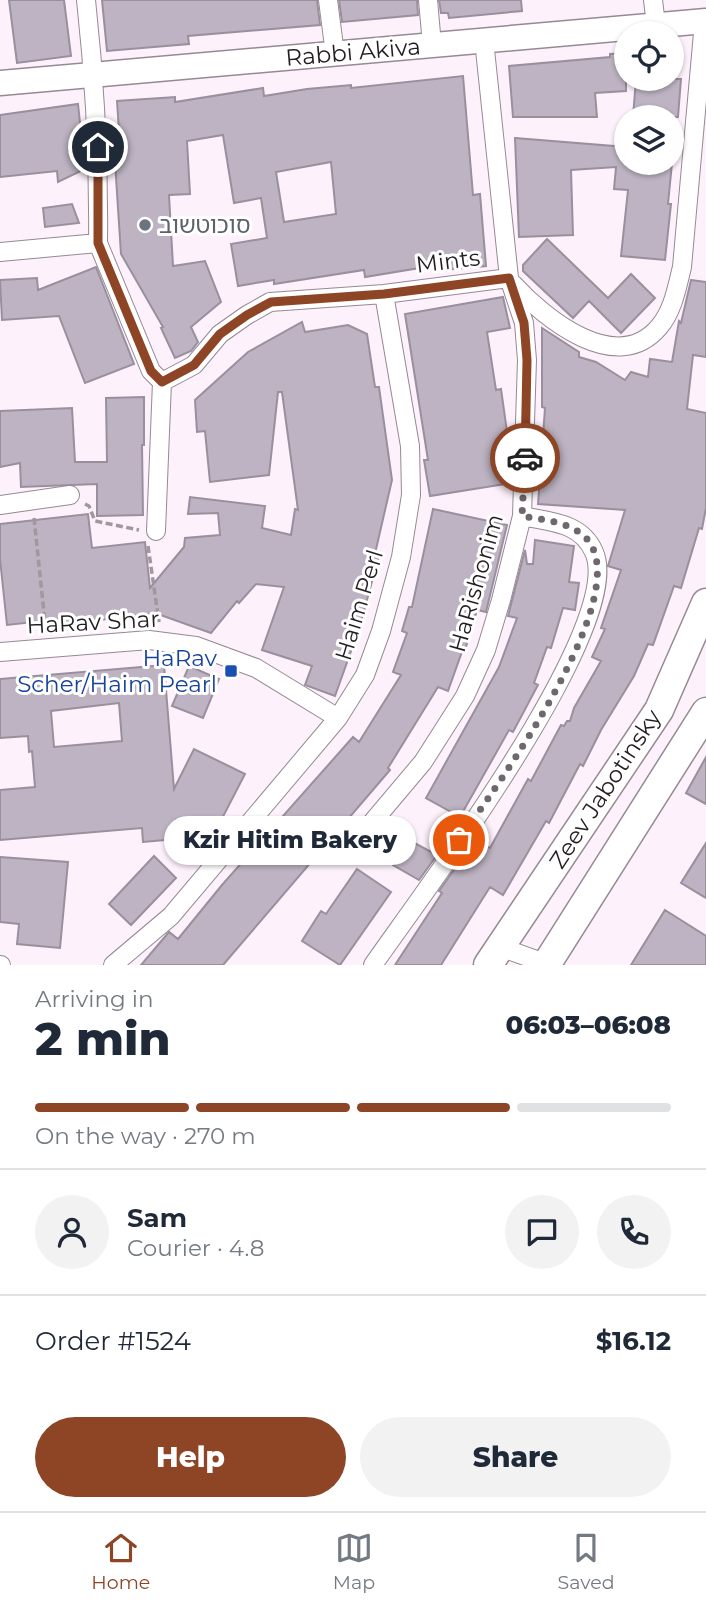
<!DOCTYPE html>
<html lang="en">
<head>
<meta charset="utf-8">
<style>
	:root { --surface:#fff; --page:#f2f2f3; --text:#1f2937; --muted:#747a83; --line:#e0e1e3; --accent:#8d4525 }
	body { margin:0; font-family:Montserrat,"Noto Sans Hebrew",sans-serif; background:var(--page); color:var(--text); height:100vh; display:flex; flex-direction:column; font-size:26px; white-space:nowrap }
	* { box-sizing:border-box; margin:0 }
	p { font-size:23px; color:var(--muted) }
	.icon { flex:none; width:38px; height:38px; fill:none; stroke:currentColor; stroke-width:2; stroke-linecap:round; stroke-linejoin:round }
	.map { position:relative; height:965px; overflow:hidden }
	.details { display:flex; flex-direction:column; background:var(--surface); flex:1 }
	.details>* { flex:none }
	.controls { position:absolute; left:614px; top:21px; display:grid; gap:14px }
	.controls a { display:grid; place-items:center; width:70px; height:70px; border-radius:50%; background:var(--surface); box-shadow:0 2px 5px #0004; font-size:35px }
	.pin { position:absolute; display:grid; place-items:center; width:60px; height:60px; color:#fff; margin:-30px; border:4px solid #fff; border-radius:50%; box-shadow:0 2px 7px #0007 }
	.courier { position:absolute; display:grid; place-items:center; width:70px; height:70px; margin:-35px; border:5px solid #8d4525; border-radius:50%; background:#fff; color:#222; box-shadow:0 2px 9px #0007 }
	.bubble { position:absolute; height:49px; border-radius:24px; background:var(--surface); box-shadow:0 2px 5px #0004; font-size:23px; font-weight:800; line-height:49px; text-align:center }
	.overview em { font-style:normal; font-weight:800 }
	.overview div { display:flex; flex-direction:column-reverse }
	.overview { display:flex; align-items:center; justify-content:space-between; height:119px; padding:0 35px }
	h1 { font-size:46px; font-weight:800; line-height:52px }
	.bar { display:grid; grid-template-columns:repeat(4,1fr); gap:10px 7px; align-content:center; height:84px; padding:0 35px }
	.bar i { height:9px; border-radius:5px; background:var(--line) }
	.bar .active { background:var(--accent) }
	.bar p { grid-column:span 4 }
	.line { display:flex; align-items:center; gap:18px; padding:0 35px; border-top:2px solid var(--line) }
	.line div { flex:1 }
	.round { display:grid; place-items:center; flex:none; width:74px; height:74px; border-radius:37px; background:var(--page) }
	.cta { display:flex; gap:14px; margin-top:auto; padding:14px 35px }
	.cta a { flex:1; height:80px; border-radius:42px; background:var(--accent); color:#fff; font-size:28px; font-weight:800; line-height:80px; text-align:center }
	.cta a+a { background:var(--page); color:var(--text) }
	.tab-bar { display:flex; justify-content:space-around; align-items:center; height:98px; border-top:2px solid var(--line); background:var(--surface); font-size:19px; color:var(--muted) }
	.tab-bar a { display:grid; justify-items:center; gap:4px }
	.tab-bar .active { color:var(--accent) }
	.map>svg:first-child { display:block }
	.building { fill:#bdb3c2; stroke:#998f9d; stroke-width:2; fill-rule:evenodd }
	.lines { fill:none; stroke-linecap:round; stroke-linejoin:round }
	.street-casing { stroke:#968994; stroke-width:20 }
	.secondary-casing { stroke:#968994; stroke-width:27 }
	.primary-casing { stroke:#968994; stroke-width:31 }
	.path { stroke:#a0979f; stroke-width:3.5; stroke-dasharray:7 3.5; stroke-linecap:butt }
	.street { stroke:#fff; stroke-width:18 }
	.secondary { stroke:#fff; stroke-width:24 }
	.primary { stroke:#fff; stroke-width:28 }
	.done { stroke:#6f676e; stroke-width:7; stroke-dasharray:0 12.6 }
	.route { stroke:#8d4525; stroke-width:9 }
	.worship-dot { fill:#6b7280; stroke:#fff; stroke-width:2.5 }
	.transit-dot { fill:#1a4fb4; stroke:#fff; stroke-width:2.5 }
	.labels { text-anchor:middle; stroke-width:6; stroke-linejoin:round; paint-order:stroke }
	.street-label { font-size:23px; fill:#221d21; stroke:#fff }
	.worship-label { font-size:23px; fill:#5b616d; stroke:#fff; text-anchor:start }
	.transit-label { font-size:23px; fill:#164399; stroke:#fff; text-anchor:end }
</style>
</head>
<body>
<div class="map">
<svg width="706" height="965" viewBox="0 0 706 965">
	<rect width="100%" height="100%" fill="#fdf1fc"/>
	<path class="building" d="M 9,0 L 64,0 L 71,56 L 17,63 Z
		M 102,0 L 317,0 L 320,25 L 188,36 L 189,44 L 107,51 Z
		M 339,0 L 417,0 L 418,15 L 342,22 Z
		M 439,0 L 521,0 L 522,11 L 449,18 L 448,13 L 441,13 Z
		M 626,53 L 626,91 L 595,93 L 597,117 L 513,117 L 509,66 L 610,57 L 610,54 Z
		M 463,76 L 473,195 L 480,194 L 486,266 L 433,271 L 432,266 L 365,277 L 364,270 L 274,284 L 274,280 L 238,286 L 231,244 L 267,238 L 261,198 L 234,203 L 223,135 L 187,141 L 190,194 L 169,195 L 173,266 L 205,261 L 221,302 L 191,327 L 198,342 L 191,351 L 175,358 L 161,328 L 163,327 L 121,254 L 115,162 L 121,161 L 117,101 L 175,97 L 175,102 L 263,88 L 264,96 L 307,89 L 351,85 L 351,88 ZM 331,162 L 336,214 L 284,222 L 276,172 Z
		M 636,79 L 681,79 L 678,117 L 633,117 Z
		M 78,104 L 85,169 L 58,182 L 57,171 L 0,177 L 0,115 Z
		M 515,138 L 626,147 L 626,163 L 672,163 L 668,204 L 671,204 L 665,260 L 621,256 L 628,190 L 614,189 L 616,167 L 571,170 L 573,235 L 519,237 Z
		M 72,204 L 79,223 L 45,227 L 43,208 Z
		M 547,239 L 608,298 L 631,274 L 655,298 L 621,333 L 589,301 L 573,318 L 523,271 L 523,265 Z
		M 96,267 L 134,364 L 85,383 L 59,316 L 2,320 L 0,280 L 37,278 L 38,290 Z
		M 691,280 L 706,282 L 706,357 L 693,355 L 687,409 L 706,413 L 706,508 L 702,529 L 699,528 L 681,588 L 674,586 L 653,645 L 648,644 L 634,676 L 601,730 L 583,766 L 580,764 L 549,823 L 546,821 L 503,895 L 490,887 L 441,965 L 395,965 L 442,893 L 439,891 L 476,839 L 490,848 L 528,779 L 531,781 L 561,725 L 564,726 L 567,721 L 570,721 L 574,708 L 601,661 L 592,657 L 605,629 L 601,628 L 621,570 L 608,566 L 625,510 L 538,504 L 545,408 L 542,407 L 542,328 L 579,352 L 579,357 L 596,362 L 625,380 L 631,372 L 648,377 L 650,359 L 672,362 L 679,321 L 681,323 Z
		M 503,297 L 510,328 L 487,332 L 496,390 L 501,389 L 512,467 L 512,483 L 430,496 L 424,460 L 428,460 L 405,314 Z
		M 302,322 L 305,332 L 348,325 L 367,334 L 375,387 L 379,387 L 392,480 L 374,558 L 378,559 L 360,626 L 335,696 L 305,685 L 312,666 L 262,650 L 284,587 L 256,584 L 239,603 L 237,601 L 211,633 L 155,613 L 99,620 L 100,625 L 62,629 L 61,619 L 7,625 L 0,559 L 0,524 L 88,514 L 92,548 L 145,542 L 150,588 L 184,547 L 185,538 L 220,535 L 218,513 L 188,514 L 190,497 L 265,506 L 262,528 L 291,535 L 295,509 L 298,510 L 282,392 L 278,392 L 269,475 L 210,482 L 205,431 L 197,432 L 195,400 L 248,352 Z
		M 144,397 L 144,445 L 142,445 L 143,515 L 97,516 L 97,484 L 21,487 L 20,463 L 0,467 L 0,411 L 72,408 L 75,462 L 107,462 L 106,398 Z
		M 433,509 L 507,525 L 486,612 L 477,610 L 465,650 L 463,649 L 448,691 L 438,687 L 388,768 L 390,770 L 223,965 L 141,965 L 169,932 L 178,939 L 222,885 L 353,737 L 359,742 L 401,675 L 393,672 L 407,633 L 402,631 L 409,607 L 412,607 Z
		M 535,540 L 574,546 L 569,582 L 579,583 L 575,610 L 563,608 L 551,648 L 547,647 L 534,683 L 538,685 L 513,732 L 509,730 L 460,817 L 426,798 L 499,667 L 517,618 L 508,616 L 525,550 L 527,564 L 533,564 Z
		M 164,665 L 174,789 L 194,749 L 245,774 L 212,838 L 176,820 L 177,839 L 143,842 L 142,828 L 0,840 L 0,790 L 35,787 L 32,751 L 29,752 L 28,736 L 0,738 L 0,679 ZM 119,703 L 122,741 L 54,747 L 51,711 Z
		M 189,666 L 219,679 L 203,718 L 172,706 Z
		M 706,757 L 706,804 L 686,793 Z
		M 407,839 L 437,855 L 419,880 L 393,865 Z
		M 706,843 L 706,898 L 681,883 Z
		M 154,856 L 176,878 L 131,925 L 109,904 Z
		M 0,857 L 68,862 L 60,948 L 17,944 L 19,924 L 0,922 Z
		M 357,869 L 391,892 L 340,965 L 302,941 L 321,911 L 326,914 Z
		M 665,910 L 706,936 L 706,965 L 631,965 Z"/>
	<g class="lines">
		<defs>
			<path id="street" d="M 328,0 L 335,54
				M 428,0 L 432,45
				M 653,0 L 656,25
				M 98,243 L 151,371 L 162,382
				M 0,252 L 98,243 C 99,161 95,81 86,0
				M 513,284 C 545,319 617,377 659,327 C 673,311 677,287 682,267 L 704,22
				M 162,382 L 194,365 L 220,334 L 247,315 L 270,302 L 384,294 L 509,278
				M 0,505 L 70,495
				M 156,531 L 162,382
				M 0,652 L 149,640 L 196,646 L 256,668 L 338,718
				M 348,851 L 423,762 L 465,696 L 486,650 L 501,600 L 522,516 L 527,360 L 524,323 L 509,278 L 484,40
				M 500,947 L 550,965
				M 0,965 L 1,965
				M 113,965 L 171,916 L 338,718 L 365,675 L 381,631 L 401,557 L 411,495 L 410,446 L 384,294
				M 373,965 C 420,897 627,625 594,552 C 581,522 550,522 522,516"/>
			<path id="secondary" d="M 0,83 L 706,21"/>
			<path id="primary" d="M 488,965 L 659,710 L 706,603
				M 546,965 L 706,712"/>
		</defs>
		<use href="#street" class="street-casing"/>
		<use href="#secondary" class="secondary-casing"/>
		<use href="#primary" class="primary-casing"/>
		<path class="path" d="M 85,504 L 89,506 L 95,521 L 139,530
			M 34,518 L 46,632
			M 148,546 L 159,622"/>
		<use href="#street" class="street"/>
		<use href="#secondary" class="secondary"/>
		<use href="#primary" class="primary"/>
	</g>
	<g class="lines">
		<path class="done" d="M 459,840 C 493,791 644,587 583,535 C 566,521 542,520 522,516 L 525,458"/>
		<path class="route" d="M 98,147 L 98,243 L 151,371 L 162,382 L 194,365 L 220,334 L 247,315 L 271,302 L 384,294 L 509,278 L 524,323 L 527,360 L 525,458"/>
	</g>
	<circle class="worship-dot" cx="145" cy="225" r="7"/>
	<rect class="transit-dot" x="224" y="664" width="14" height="14" rx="3.5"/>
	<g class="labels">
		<g class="street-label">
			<text transform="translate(353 52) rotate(-5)" y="8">Rabbi Akiva</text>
			<text transform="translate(448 261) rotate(-7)" y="8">Mints</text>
			<text transform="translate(476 583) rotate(-74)" y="8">HaRishonim</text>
			<text transform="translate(359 605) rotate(-73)" y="8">Haim Perl</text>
			<text transform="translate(93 622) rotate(-3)" y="8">HaRav Shar</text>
			<text transform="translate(605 789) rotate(-57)" y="8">Zeev Jabotinsky</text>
		</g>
		<g class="worship-label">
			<text x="159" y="233">סוכוטשוב</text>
		</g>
		<g class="transit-label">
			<text x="217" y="666">HaRav<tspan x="217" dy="26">Scher/Haim Pearl</tspan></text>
		</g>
	</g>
</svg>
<div class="controls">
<a><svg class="icon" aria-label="locate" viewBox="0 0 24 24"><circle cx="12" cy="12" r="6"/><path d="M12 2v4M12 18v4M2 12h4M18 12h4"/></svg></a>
<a><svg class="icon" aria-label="layers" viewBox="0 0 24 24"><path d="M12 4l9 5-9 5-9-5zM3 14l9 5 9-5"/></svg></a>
</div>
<div class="pin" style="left:459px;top:840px;background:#ea580c"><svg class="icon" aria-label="bag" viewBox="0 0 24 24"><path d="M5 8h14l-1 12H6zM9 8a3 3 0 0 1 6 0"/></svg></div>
<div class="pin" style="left:98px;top:147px;background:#1f2937"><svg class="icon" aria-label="home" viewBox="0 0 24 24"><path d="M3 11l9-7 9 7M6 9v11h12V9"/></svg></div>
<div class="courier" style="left:525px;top:458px"><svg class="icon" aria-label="car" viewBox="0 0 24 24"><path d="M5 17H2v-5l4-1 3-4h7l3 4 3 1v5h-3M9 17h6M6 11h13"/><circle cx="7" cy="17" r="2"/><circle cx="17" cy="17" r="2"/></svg></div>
<div class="bubble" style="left:164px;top:816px;width:252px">Kzir Hitim Bakery</div>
</div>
<section class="details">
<div class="overview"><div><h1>2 min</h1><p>Arriving in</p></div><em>06:03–06:08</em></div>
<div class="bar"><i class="active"></i><i class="active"></i><i class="active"></i><i></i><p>On the way · 270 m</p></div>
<div class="line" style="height:126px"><a class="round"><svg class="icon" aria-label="person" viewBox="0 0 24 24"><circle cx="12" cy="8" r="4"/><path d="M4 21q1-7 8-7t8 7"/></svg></a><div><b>Sam</b><p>Courier · 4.8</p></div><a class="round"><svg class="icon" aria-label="chat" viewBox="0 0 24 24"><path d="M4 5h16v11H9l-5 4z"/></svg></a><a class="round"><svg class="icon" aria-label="phone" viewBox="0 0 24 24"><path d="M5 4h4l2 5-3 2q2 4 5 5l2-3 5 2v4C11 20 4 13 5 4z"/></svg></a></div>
<div class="line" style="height:91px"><div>Order #1524</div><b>$16.12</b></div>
<div class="cta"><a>Help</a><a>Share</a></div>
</section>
<nav class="tab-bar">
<a class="active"><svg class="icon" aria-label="home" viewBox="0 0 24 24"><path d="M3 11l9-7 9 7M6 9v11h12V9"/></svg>Home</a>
<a><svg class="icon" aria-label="map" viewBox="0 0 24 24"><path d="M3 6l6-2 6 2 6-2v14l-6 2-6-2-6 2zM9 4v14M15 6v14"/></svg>Map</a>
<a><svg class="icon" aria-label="saved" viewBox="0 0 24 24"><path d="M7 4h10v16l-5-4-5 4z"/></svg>Saved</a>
</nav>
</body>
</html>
